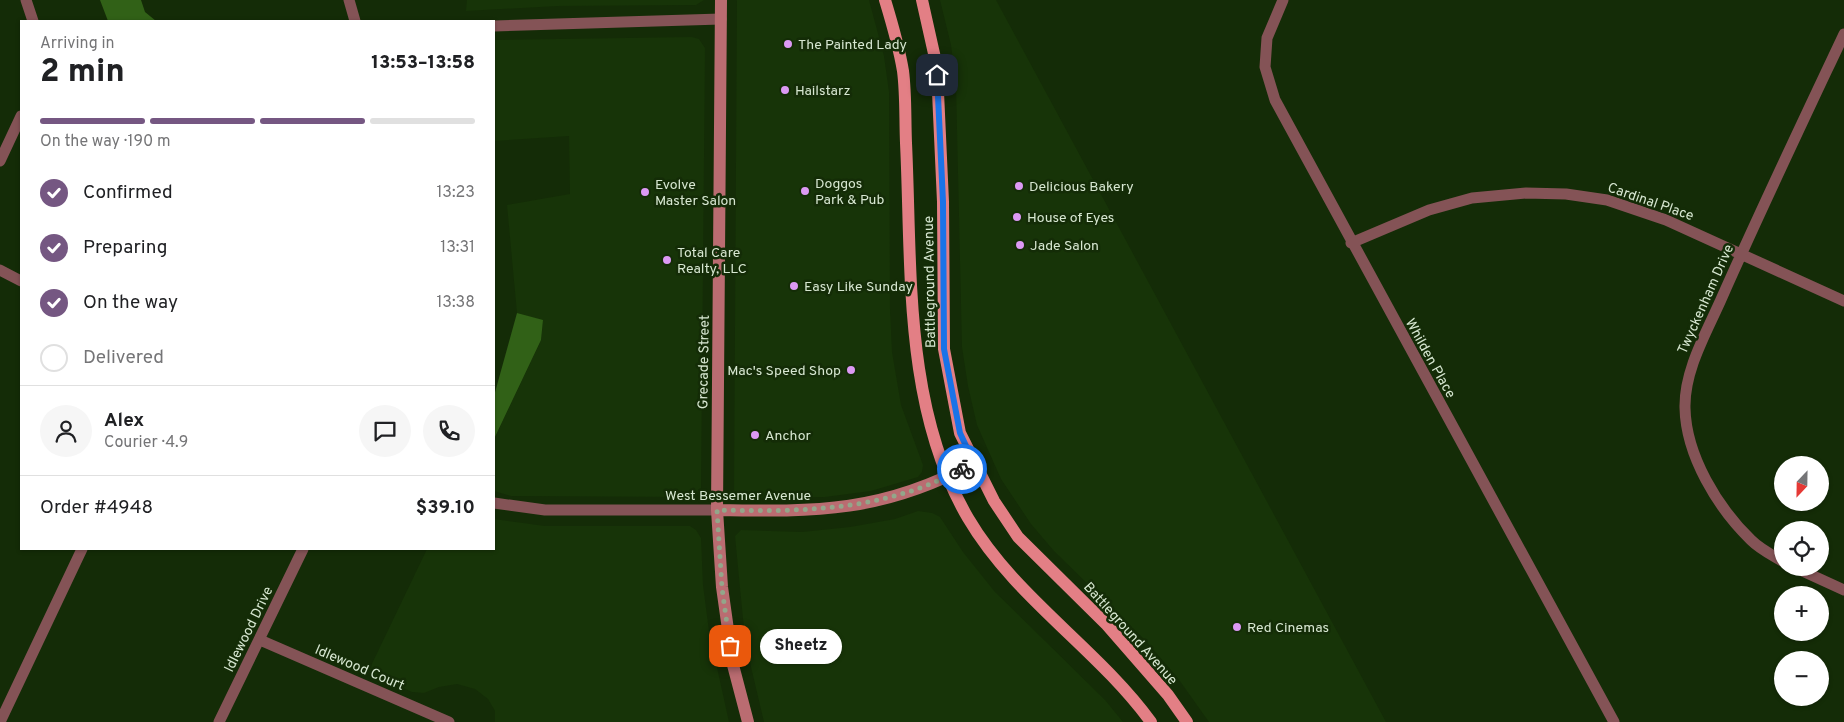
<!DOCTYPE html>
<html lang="en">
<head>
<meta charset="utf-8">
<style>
	:root { --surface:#fff; --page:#f6f6f6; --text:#202124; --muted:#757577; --line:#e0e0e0; --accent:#755782 }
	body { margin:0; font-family:Overpass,sans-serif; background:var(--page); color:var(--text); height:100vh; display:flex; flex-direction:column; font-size:19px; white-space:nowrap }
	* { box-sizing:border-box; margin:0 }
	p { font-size:16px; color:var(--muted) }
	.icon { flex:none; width:28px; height:28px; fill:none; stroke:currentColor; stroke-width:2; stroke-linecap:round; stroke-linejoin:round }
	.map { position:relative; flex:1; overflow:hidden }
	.details { position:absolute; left:20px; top:20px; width:475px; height:530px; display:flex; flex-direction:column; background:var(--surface); border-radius:0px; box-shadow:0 1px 4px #0004 }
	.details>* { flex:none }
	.needle { width:32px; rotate:202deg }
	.buttons { position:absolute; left:1774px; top:456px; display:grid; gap:10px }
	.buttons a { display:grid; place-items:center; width:55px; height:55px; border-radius:50%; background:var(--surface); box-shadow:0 1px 4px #0004; font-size:25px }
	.pin { position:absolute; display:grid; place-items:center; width:42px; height:42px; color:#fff; margin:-21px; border-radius:10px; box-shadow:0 2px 8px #0006 }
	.courier { position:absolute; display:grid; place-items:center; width:50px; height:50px; margin:-25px; border:4px solid #1a73e8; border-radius:50%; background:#fff; color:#222; box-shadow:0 1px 6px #0007 }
	.bubble { position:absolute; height:35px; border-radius:18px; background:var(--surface); box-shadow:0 1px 4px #0004; font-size:16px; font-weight:800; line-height:35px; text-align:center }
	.headline em { font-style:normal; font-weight:800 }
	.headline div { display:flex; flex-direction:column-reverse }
	.headline { display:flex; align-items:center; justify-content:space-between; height:85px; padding:0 20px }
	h1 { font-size:32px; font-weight:800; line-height:38px }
	.bar { display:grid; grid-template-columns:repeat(4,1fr); gap:8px 5px; align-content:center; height:60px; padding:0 20px }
	.bar i { height:6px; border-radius:4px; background:var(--line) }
	.bar .active { background:var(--accent) }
	.bar p { grid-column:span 4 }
	.line { display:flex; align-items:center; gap:12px; padding:0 20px; border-top:1px solid var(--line) }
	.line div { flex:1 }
	.round { display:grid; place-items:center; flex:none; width:52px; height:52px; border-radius:26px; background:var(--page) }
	ol { padding:0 20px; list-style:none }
	li { display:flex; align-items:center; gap:15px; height:55px }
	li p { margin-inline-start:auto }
	li .icon { padding:5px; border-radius:50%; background:var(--accent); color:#fff; stroke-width:4 }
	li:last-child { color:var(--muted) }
	li i { width:28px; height:28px; border:2px solid var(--line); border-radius:50% }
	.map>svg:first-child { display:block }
	.built { fill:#173408 }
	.forest { fill:#316117 }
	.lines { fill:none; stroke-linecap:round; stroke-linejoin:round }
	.street { stroke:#845356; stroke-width:11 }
	.secondary { stroke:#ba6c71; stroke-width:12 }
	.primary { stroke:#e37f85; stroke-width:12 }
	.done { stroke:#93a68a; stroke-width:5; stroke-dasharray:0 9 }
	.route { stroke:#1a73e8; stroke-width:6 }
	.poi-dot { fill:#dc99f4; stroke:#142c07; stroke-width:2 }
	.labels { text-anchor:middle; stroke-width:5; stroke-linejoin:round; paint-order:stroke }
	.poi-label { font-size:14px; fill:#d7e7d1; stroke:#142c07; text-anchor:start }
	.street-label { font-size:14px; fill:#d7e7d1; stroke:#142c07 }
</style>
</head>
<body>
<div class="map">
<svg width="1844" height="722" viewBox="0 0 1844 722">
	<rect width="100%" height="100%" fill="#142c07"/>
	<path class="built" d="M 467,0 L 704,0 L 696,5 L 558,6 L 466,11 Z
		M 737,0 L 869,0 L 884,56 L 889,92 L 890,309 L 892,352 L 901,405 L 923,465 L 922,472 L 918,477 L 871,491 L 825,497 L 748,498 L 739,497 L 734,491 Z
		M 940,0 L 996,0 L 1386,722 L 1209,722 L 1177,677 L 1145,640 L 1054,551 L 1031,524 L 1001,479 L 977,425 L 968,386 L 962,347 L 956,86 L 951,45 Z
		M 692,37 L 699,39 L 705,48 L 701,488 L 697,495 L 692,497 L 511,496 L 494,491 L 494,439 L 541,340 L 543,321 L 517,313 L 507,205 L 570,194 L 569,136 L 494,141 L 494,40 Z
		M 918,511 L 932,513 L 940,517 L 963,552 L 995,592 L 1105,700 L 1123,722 L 764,722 L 751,667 L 743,619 L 735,536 L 741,530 L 802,532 L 850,527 L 895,519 Z
		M 494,519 L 545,526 L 690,526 L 696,530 L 701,538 L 703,585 L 709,631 L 729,722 L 495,722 L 495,711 L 488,699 L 475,689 L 457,684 L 439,687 L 424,693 L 412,692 L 368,672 L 427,549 L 494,549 Z"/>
	<path class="forest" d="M 100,0 L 141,0 L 145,12 L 156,21 L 108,21 Z
		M 517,313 L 543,320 L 541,340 L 494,439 L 494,396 Z"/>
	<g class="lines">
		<path class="street" d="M 26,0 L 33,21
			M 349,0 L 355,21
			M 1283,0 L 1267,38 L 1265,67 L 1275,100 L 1614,722
			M 494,26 L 721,19
			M 0,161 L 21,116
			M 1351,243 L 1429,210 L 1472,198 L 1526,193 L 1566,194 L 1607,200 L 1666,220 L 1844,301
			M 0,270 L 21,281
			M 494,503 L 545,510 L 717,510
			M 1782,561 C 1772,555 1760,549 1751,540 C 1718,508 1686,456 1685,408 C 1684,369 1708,330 1723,295 C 1762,207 1803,121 1844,34
			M 1796,568 L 1844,590
			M 260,640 L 449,722
			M 0,722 L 82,549
			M 219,722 L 303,549"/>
		<path class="secondary" d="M 721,0 L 717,510 L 722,587 L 733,665 L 748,722
			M 717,510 C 817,512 884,512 974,463"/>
		<path class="primary" d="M 885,0 C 892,23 899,47 903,71 C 906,94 905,119 906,143 C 912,268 903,407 968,518 C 1015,598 1097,648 1151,722
			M 922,0 L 935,58 L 938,92 L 943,202 L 944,349 L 960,433 L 994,501 L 1018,537 L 1107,625 L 1168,695 L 1187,722"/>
	</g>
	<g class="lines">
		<path class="done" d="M 730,646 L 722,588 L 717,510 C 803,512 885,511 962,469"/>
		<path class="route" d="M 937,75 L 943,202 L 944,349 L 960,433 L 974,463 L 962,469"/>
	</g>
	<g class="poi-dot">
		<circle cx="788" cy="44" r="5"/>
		<circle cx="785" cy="90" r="5"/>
		<circle cx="1019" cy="186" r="5"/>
		<circle cx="805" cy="191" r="5"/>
		<circle cx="645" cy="192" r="5"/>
		<circle cx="1017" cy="217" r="5"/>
		<circle cx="1020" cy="245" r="5"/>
		<circle cx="667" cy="260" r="5"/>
		<circle cx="794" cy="286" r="5"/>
		<circle cx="851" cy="370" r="5"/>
		<circle cx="755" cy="435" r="5"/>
		<circle cx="1237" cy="627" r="5"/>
	</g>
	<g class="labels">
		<g class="poi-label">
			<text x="798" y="49">The Painted Lady</text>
			<text x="795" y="95">Hailstarz</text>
			<text x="815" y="188">Doggos<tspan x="815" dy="16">Park &amp; Pub</tspan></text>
			<text x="655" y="189">Evolve<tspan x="655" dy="16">Master Salon</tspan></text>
			<text x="1029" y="191">Delicious Bakery</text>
			<text x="1027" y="222">House of Eyes</text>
			<text x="1030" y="250">Jade Salon</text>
			<text x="677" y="257">Total Care<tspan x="677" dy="16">Realty, LLC</tspan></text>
			<text x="804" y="291">Easy Like Sunday</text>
			<text x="841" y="375" text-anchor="end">Mac's Speed Shop</text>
			<text x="765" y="440">Anchor</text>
			<text x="1247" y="632">Red Cinemas</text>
		</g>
		<g class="street-label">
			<text transform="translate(1651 201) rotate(19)" y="5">Cardinal Place</text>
			<text transform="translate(929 282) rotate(-91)" y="5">Battleground Avenue</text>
			<text transform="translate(1705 299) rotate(-66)" y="5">Twyckenham Drive</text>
			<text transform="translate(1431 358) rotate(61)" y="5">Whilden Place</text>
			<text transform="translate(703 362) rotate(-89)" y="5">Grecade Street</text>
			<text x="738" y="500">West Bessemer Avenue</text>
			<text transform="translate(248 629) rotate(-64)" y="5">Idlewood Drive</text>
			<text transform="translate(1131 633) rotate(48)" y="5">Battleground Avenue</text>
			<text transform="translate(360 667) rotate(23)" y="5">Idlewood Court</text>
		</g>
	</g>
</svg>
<div class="buttons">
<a><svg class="needle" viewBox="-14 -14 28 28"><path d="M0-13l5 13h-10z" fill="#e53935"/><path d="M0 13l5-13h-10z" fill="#757577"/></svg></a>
<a><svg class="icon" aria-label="locate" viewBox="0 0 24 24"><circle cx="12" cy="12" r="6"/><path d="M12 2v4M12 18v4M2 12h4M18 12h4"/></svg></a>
<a>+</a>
<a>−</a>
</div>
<div class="pin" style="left:730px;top:646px;background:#ea580c"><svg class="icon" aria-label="bag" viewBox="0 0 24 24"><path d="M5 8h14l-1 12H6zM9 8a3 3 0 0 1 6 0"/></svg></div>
<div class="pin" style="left:937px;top:75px;background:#1f2937"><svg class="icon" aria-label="home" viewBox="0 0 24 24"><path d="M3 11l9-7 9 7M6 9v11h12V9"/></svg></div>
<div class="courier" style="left:962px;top:469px"><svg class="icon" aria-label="bike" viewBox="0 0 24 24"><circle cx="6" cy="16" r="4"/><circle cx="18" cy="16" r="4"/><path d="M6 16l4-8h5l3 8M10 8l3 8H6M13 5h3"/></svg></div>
<div class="bubble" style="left:760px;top:629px;width:82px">Sheetz</div>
<section class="details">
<div class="headline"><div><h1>2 min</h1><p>Arriving in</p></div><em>13:53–13:58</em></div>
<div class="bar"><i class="active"></i><i class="active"></i><i class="active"></i><i></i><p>On the way · 190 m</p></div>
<ol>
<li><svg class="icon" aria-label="check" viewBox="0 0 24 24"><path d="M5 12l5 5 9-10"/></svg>Confirmed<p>13:23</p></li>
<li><svg class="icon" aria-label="check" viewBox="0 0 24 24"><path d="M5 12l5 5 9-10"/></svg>Preparing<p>13:31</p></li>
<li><svg class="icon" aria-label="check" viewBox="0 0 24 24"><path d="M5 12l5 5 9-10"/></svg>On the way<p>13:38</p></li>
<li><i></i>Delivered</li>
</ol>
<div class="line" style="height:90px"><a class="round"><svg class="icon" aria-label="person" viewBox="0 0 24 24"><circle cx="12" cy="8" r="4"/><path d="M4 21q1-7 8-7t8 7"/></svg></a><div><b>Alex</b><p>Courier · 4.9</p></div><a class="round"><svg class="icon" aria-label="chat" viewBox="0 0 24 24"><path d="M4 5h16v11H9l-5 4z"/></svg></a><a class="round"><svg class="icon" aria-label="phone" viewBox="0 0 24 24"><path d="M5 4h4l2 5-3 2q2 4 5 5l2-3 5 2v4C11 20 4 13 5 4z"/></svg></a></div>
<div class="line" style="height:65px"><div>Order #4948</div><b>$39.10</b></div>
</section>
</div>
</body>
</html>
